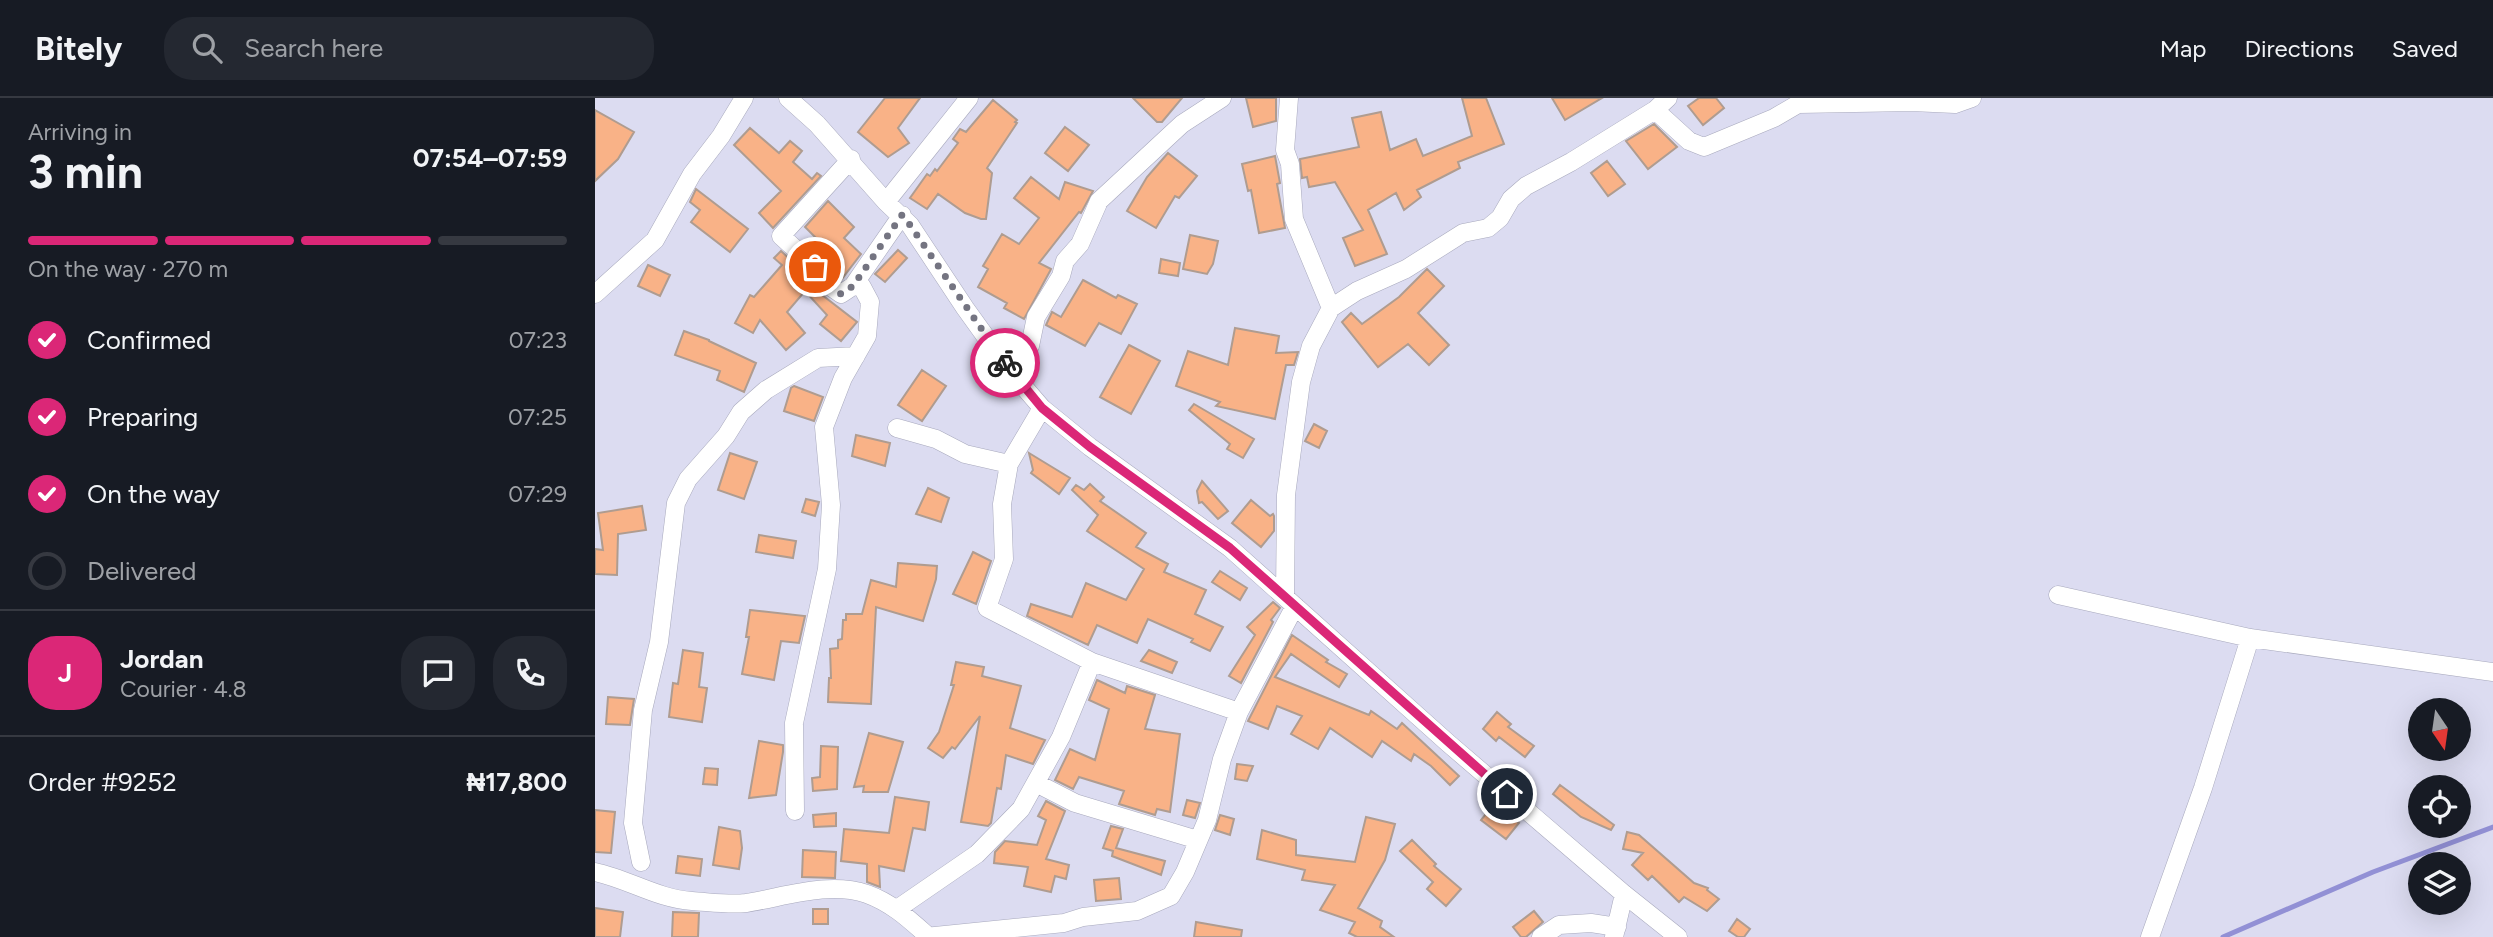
<!DOCTYPE html>
<html lang="en">
<head>
<meta charset="utf-8">
<style>
	:root { --surface:#171b24; --page:#242831; --text:#f1f3f6; --muted:#9ea1a6; --line:#363941; --accent:#db2777 }
	body { margin:0; font-family:Figtree,sans-serif; background:var(--page); color:var(--text); height:100vh; display:flex; flex-direction:column; font-size:26px; white-space:nowrap }
	* { box-sizing:border-box; margin:0 }
	p { font-size:23px; color:var(--muted) }
	.icon { flex:none; width:38px; height:38px; fill:none; stroke:currentColor; stroke-width:2; stroke-linecap:round; stroke-linejoin:round }
	.map { position:relative; flex:1; overflow:hidden }
	.drawer { display:flex; flex-direction:column; background:var(--surface); width:595px }
	.drawer>* { flex:none }
	.needle { width:46px; rotate:167deg }
	.fabs { position:absolute; left:1813px; top:600px; display:grid; gap:14px }
	.fabs a { display:grid; place-items:center; width:63px; height:63px; border-radius:50%; background:var(--surface); box-shadow:0 7px 28px #0002; font-size:35px }
	.pin { position:absolute; display:grid; place-items:center; width:60px; height:60px; color:#fff; margin:-30px; border:4px solid #fff; border-radius:50%; box-shadow:0 2px 7px #0007 }
	.courier { position:absolute; display:grid; place-items:center; width:70px; height:70px; margin:-35px; border:5px solid #db2777; border-radius:50%; background:#fff; color:#222; box-shadow:0 2px 9px #0007 }
	.headline em { font-style:normal; font-weight:700 }
	.headline div { display:flex; flex-direction:column-reverse }
	.headline { display:flex; align-items:center; justify-content:space-between; height:119px; padding:0 28px }
	h1 { font-size:46px; font-weight:700; line-height:52px }
	.bar { display:grid; grid-template-columns:repeat(4,1fr); gap:10px 7px; align-content:center; height:84px; padding:0 28px }
	.bar i { height:9px; border-radius:5px; background:var(--line) }
	.bar .on { background:var(--accent) }
	.bar p { grid-column:span 4 }
	.line { display:flex; align-items:center; gap:18px; padding:0 28px; border-top:2px solid var(--line) }
	.line div { flex:1 }
	.round { display:grid; place-items:center; flex:none; width:74px; height:74px; border-radius:28px; background:var(--page) }
	ol { padding:0 28px; list-style:none }
	li { display:flex; align-items:center; gap:21px; height:77px }
	li p { margin-inline-start:auto }
	li .icon { padding:7px; border-radius:50%; background:var(--accent); color:#fff; stroke-width:4 }
	li:last-child { color:var(--muted) }
	li i { width:38px; height:38px; border:4px solid var(--line); border-radius:50% }
	header { display:flex; align-items:center; gap:42px; box-sizing:border-box; height:98px; padding:0 35px; background:var(--surface); border-bottom:2px solid var(--line) }
	header strong { font-size:33px }
	nav { display:flex; gap:38px; margin-inline-start:auto; font-size:24px }
	.search { width:490px; height:63px; background:var(--page); display:flex; align-items:center; gap:18px; box-sizing:border-box; padding:0 24px; border-radius:28px; color:var(--muted); font-size:26px }
	main { display:flex; flex:1; min-height:0 }
	.map>svg:first-child { display:block }
	.lines { fill:none; stroke-linecap:round; stroke-linejoin:round }
	.stream { stroke:#9290d5; stroke-width:5 }
	.building { fill:#f9b287; stroke:#af9c90; stroke-width:2 }
	.street-casing { stroke:#a8a9bd; stroke-width:19 }
	.street { stroke:#fff; stroke-width:18 }
	.done { stroke:#747481; stroke-width:7; stroke-dasharray:0 12.6 }
	.route { stroke:#db2777; stroke-width:9 }
</style>
</head>
<body>
<header>
<strong>Bitely</strong>
<div class="search"><svg class="icon" aria-label="search" viewBox="0 0 24 24"><circle cx="10" cy="10" r="6"/><path d="M15 15l6 6"/></svg>Search here</div>
<nav><a>Map</a><a>Directions</a><a>Saved</a></nav>
</header>
<main>
<section class="drawer">
<div class="headline"><div><h1>3 min</h1><p>Arriving in</p></div><em>07:54–07:59</em></div>
<div class="bar"><i class="on"></i><i class="on"></i><i class="on"></i><i></i><p>On the way · 270 m</p></div>
<ol>
<li><svg class="icon" aria-label="check" viewBox="0 0 24 24"><path d="M5 12l5 5 9-10"/></svg>Confirmed<p>07:23</p></li>
<li><svg class="icon" aria-label="check" viewBox="0 0 24 24"><path d="M5 12l5 5 9-10"/></svg>Preparing<p>07:25</p></li>
<li><svg class="icon" aria-label="check" viewBox="0 0 24 24"><path d="M5 12l5 5 9-10"/></svg>On the way<p>07:29</p></li>
<li><i></i>Delivered</li>
</ol>
<div class="line" style="height:126px"><b class="round" style="background:var(--accent);color:#fff">J</b><div><b>Jordan</b><p>Courier · 4.8</p></div><a class="round"><svg class="icon" aria-label="chat" viewBox="0 0 24 24"><path d="M4 5h16v11H9l-5 4z"/></svg></a><a class="round"><svg class="icon" aria-label="phone" viewBox="0 0 24 24"><path d="M5 4h4l2 5-3 2q2 4 5 5l2-3 5 2v4C11 20 4 13 5 4z"/></svg></a></div>
<div class="line" style="height:91px"><div>Order #9252</div><b>₦17,800</b></div>
</section>
<div class="map">
<svg width="1898" height="839" viewBox="0 0 1898 839">
	<rect width="100%" height="100%" fill="#dcdcf1"/>
	<g class="lines">
		<path class="stream" d="M 1628,839 L 1778,774 L 1898,729"/>
	</g>
	<path class="building" d="M 290,0 L 325,0 L 303,30 L 314,45 L 293,59 L 263,34 Z
		M 538,0 L 587,0 L 567,24 L 562,24 Z
		M 651,0 L 681,0 L 681,23 L 658,29 Z
		M 867,0 L 891,0 L 909,46 L 863,64 L 865,70 L 822,92 L 826,99 L 809,112 L 801,95 L 773,112 L 792,156 L 760,168 L 748,140 L 768,132 L 740,84 L 714,89 L 712,79 L 707,80 L 705,61 L 764,49 L 757,20 L 786,14 L 795,52 L 821,41 L 828,58 L 877,38 Z
		M 957,0 L 1007,0 L 970,22 Z
		M 1104,0 L 1121,0 L 1129,10 L 1108,27 L 1093,8 Z
		M 398,2 L 422,22 L 420,24 L 422,25 L 392,70 L 397,75 L 391,121 L 386,121 L 370,115 L 343,96 L 332,111 L 315,100 L 332,76 L 335,78 L 340,71 L 342,73 L 363,45 L 358,41 L 365,31 L 371,34 Z
		M 0,12 L 39,34 L 23,61 L 0,83 Z
		M 1059,26 L 1082,49 L 1053,71 L 1031,43 Z
		M 470,29 L 494,47 L 473,73 L 450,55 Z
		M 155,30 L 184,55 L 195,43 L 207,53 L 198,64 L 217,81 L 222,75 L 226,78 L 178,130 L 164,115 L 186,93 L 139,47 Z
		M 573,55 L 602,78 L 584,100 L 580,98 L 561,130 L 532,113 L 552,79 Z
		M 680,58 L 685,85 L 682,86 L 690,130 L 664,135 L 656,92 L 653,93 L 647,66 Z
		M 1012,63 L 1030,86 L 1013,98 L 996,75 Z
		M 436,79 L 464,101 L 470,84 L 498,93 L 486,115 L 484,114 L 444,165 L 456,171 L 455,173 L 429,221 L 409,210 L 412,205 L 383,189 L 393,171 L 388,168 L 407,136 L 424,146 L 444,120 L 419,100 Z
		M 101,91 L 153,131 L 135,154 L 96,124 L 105,112 L 95,104 Z
		M 233,103 L 259,129 L 249,140 L 266,156 L 246,182 L 238,176 L 228,161 L 235,154 L 210,129 Z
		M 595,137 L 623,143 L 618,166 L 612,176 L 588,171 Z
		M 303,152 L 312,160 L 290,184 L 280,176 Z
		M 186,153 L 211,176 L 222,193 L 262,224 L 246,243 L 225,226 L 232,217 L 210,193 L 192,214 L 210,235 L 191,252 L 165,222 L 158,235 L 140,225 L 155,197 L 159,199 L 187,167 L 179,160 Z
		M 566,161 L 585,165 L 583,178 L 564,175 Z
		M 53,167 L 75,177 L 65,198 L 43,188 Z
		M 832,171 L 849,188 L 823,215 L 854,247 L 834,267 L 813,246 L 783,269 L 747,224 L 756,215 L 767,226 L 804,199 Z
		M 488,182 L 521,200 L 523,197 L 542,206 L 526,236 L 504,225 L 490,248 L 451,227 L 457,214 L 466,219 Z
		M 640,230 L 684,238 L 681,255 L 703,254 L 699,267 L 691,267 L 680,321 L 621,308 L 625,304 L 581,288 L 593,253 L 633,267 Z
		M 89,233 L 114,242 L 114,243 L 161,265 L 149,294 L 122,282 L 125,273 L 80,257 Z
		M 534,247 L 565,263 L 536,316 L 505,299 Z
		M 327,272 L 351,288 L 327,323 L 303,307 Z
		M 199,288 L 228,299 L 219,323 L 189,313 L 196,290 Z
		M 599,306 L 659,341 L 648,360 L 632,351 L 635,346 L 594,312 Z
		M 719,326 L 732,333 L 724,350 L 710,343 Z
		M 261,337 L 295,345 L 290,368 L 257,358 Z
		M 135,355 L 162,364 L 149,401 L 123,392 Z
		M 434,355 L 475,380 L 464,396 L 436,375 L 438,372 Z
		M 607,383 L 633,413 L 623,421 L 607,404 L 604,405 L 602,393 Z
		M 495,386 L 509,399 L 505,403 L 551,435 L 541,449 L 573,466 L 569,474 L 611,492 L 600,516 L 628,529 L 615,553 L 596,544 L 598,541 L 553,521 L 542,545 L 502,527 L 493,547 L 432,518 L 436,506 L 477,519 L 491,485 L 531,502 L 549,471 L 492,433 L 503,417 L 477,392 L 481,387 L 489,392 Z
		M 333,390 L 354,400 L 346,424 L 321,416 Z
		M 211,401 L 224,404 L 220,418 L 207,414 Z
		M 656,402 L 675,418 L 678,416 L 679,418 L 679,433 L 666,449 L 637,425 Z
		M 47,408 L 51,432 L 23,436 L 22,477 L 0,476 L 0,451 L 8,452 L 3,415 Z
		M 164,437 L 201,443 L 198,460 L 161,454 Z
		M 378,454 L 396,463 L 381,506 L 358,496 Z
		M 303,465 L 342,468 L 341,481 L 328,523 L 281,509 L 276,606 L 233,604 L 234,580 L 236,580 L 235,551 L 243,550 L 243,542 L 247,541 L 248,522 L 251,522 L 251,516 L 267,516 L 276,482 L 301,489 Z
		M 625,473 L 652,490 L 645,502 L 617,484 Z
		M 678,504 L 685,510 L 676,522 L 678,524 L 646,585 L 634,578 L 660,537 L 652,529 Z
		M 155,512 L 210,518 L 204,545 L 186,543 L 179,582 L 147,576 L 154,539 L 151,539 Z
		M 697,537 L 733,562 L 731,564 L 752,576 L 744,589 L 696,556 L 680,579 L 774,617 L 776,613 L 802,631 L 807,625 L 864,678 L 855,687 L 836,668 L 819,656 L 816,663 L 787,643 L 777,659 L 735,630 L 723,651 L 696,636 L 707,618 L 682,608 L 673,631 L 653,623 Z
		M 88,552 L 108,555 L 104,589 L 112,590 L 107,624 L 74,619 L 78,585 L 83,586 Z
		M 554,552 L 582,564 L 577,575 L 546,563 Z
		M 361,564 L 389,569 L 387,578 L 426,588 L 415,630 L 450,642 L 438,666 L 411,657 L 406,691 L 402,690 L 396,725 L 393,728 L 366,724 L 385,618 L 360,651 L 357,649 L 348,660 L 333,650 L 344,634 L 359,587 L 356,587 Z
		M 502,582 L 530,595 L 532,588 L 560,597 L 550,631 L 585,636 L 575,714 L 562,711 L 560,717 L 524,706 L 529,693 L 484,679 L 478,691 L 460,682 L 475,651 L 500,662 L 514,611 L 494,602 Z
		M 13,599 L 39,601 L 35,627 L 11,626 Z
		M 902,614 L 916,626 L 913,629 L 939,648 L 930,659 L 904,639 L 901,643 L 888,631 Z
		M 274,635 L 308,644 L 293,694 L 268,694 L 269,688 L 259,689 Z
		M 164,643 L 188,647 L 188,654 L 181,697 L 154,700 Z
		M 226,648 L 243,649 L 242,691 L 218,693 L 217,680 L 225,679 Z
		M 642,666 L 658,668 L 652,683 L 640,681 Z
		M 110,670 L 123,671 L 122,687 L 108,686 Z
		M 965,687 L 1019,727 L 1016,732 L 986,719 L 958,696 Z
		M 300,699 L 334,704 L 330,732 L 318,730 L 309,773 L 284,768 L 285,789 L 272,784 L 272,766 L 246,763 L 249,731 L 294,735 Z
		M 592,702 L 605,705 L 600,720 L 588,717 Z
		M 451,703 L 470,713 L 451,761 L 474,767 L 471,781 L 460,778 L 456,794 L 429,788 L 433,769 L 399,765 L 400,754 L 410,743 L 442,747 L 451,722 L 443,718 Z
		M 895,711 L 908,721 L 912,716 L 924,725 L 911,741 L 886,722 Z
		M 0,712 L 20,714 L 16,755 L 0,754 Z
		M 241,715 L 241,728 L 219,729 L 218,717 Z
		M 625,717 L 639,721 L 635,737 L 620,732 Z
		M 771,719 L 800,726 L 790,762 L 763,810 L 787,823 L 785,829 L 799,839 L 762,839 L 754,835 L 760,824 L 725,812 L 740,787 L 707,782 L 710,772 L 662,761 L 667,732 L 701,742 L 701,757 L 760,764 Z
		M 516,728 L 528,731 L 521,750 L 570,763 L 566,777 L 517,758 L 518,753 L 508,750 Z
		M 124,729 L 145,733 L 147,750 L 144,771 L 118,767 Z
		M 1032,734 L 1044,737 L 1099,785 L 1113,790 L 1112,792 L 1124,801 L 1112,813 L 1089,799 L 1084,804 L 1057,778 L 1053,782 L 1037,767 L 1048,755 L 1028,751 Z
		M 817,742 L 841,766 L 839,768 L 866,791 L 851,808 L 832,791 L 838,784 L 805,753 Z
		M 208,752 L 241,754 L 240,780 L 207,779 Z
		M 83,758 L 107,761 L 105,778 L 81,775 Z
		M 524,780 L 526,801 L 501,803 L 499,782 Z
		M 0,810 L 28,814 L 25,839 L 0,839 Z
		M 218,811 L 233,811 L 233,826 L 218,826 Z
		M 939,813 L 948,824 L 931,839 L 926,839 L 918,829 Z
		M 78,814 L 104,815 L 103,839 L 77,839 Z
		M 1142,821 L 1155,831 L 1149,839 L 1143,839 L 1134,833 Z
		M 601,824 L 647,832 L 646,839 L 599,839 Z"/>
	<g class="lines">
		<defs>
			<path id="street" d="M 193,0 L 222,26 L 291,104 L 315,127 L 370,210 L 416,274 L 447,310 L 495,349 L 635,450 L 853,645 L 1029,796 L 1083,839
				M 694,0 L 690,52 L 695,66 L 699,121 L 736,210
				M 1060,12 L 1094,43 L 1109,49 L 1179,20 L 1203,6 L 1317,4 L 1360,6 L 1377,0
				M 256,61 L 186,138 L 220,169 L 229,184 L 246,196 L 258,188 L 307,117
				M 291,104 L 374,0
				M 0,196 L 60,142 L 97,76 L 126,38 L 149,0
				M 416,274 L 435,248 L 441,219 L 466,178 L 470,163 L 485,146 L 504,103 L 587,26 L 627,0
				M 447,310 L 414,366 L 407,406 L 409,461 L 392,510 L 497,564 L 644,614
				M 302,330 L 341,341 L 370,356 L 414,366
				M 1463,497 L 1655,540 L 1898,574
				M 690,499 L 691,397 L 706,284 L 716,248 L 736,210 L 762,193 L 811,171 L 868,135 L 893,130 L 905,120 L 916,101 L 931,88 L 976,64 L 1060,12 L 1073,0
				M 441,685 L 480,705 L 603,742
				M 200,713 L 199,625 L 232,471 L 236,407 L 229,329 L 248,280 L 272,238 L 275,204 L 267,189 L 258,188
				M 46,764 L 38,725 L 48,612 L 64,544 L 81,405 L 93,381 L 131,338 L 146,314 L 171,292 L 223,260 L 261,258
				M 0,774 C 33,781 63,801 97,803 C 114,804 134,807 151,805 C 190,799 233,783 272,796 C 297,805 315,822 334,839
				M 302,811 L 382,756 L 426,711 L 466,639 L 497,564
				M 330,839 L 469,825 L 488,819 L 542,813 L 576,798 L 590,774 L 612,722 L 627,661 L 644,614 L 700,508
				M 946,839 L 964,827 L 996,825 L 1022,829
				M 1019,839 L 1029,796
				M 1555,839 L 1608,690 L 1655,540"/>
		</defs>
		<use href="#street" class="street-casing"/>
		<use href="#street" class="street"/>
	</g>
	<g class="lines">
		<path class="done" d="M 220,169 L 229,184 L 246,196 L 258,188 L 307,117 L 315,127 L 410,265"/>
		<path class="route" d="M 410,265 L 447,310 L 495,349 L 635,450 L 912,696"/>
	</g>
</svg>
<div class="fabs">
<a><svg class="needle" viewBox="-14 -14 28 28"><path d="M0-13l5 13h-10z" fill="#e53935"/><path d="M0 13l5-13h-10z" fill="#9ea1a6"/></svg></a>
<a><svg class="icon" aria-label="locate" viewBox="0 0 24 24"><circle cx="12" cy="12" r="6"/><path d="M12 2v4M12 18v4M2 12h4M18 12h4"/></svg></a>
<a><svg class="icon" aria-label="layers" viewBox="0 0 24 24"><path d="M12 4l9 5-9 5-9-5zM3 14l9 5 9-5"/></svg></a>
</div>
<div class="pin" style="left:220px;top:169px;background:#ea580c"><svg class="icon" aria-label="bag" viewBox="0 0 24 24"><path d="M5 8h14l-1 12H6zM9 8a3 3 0 0 1 6 0"/></svg></div>
<div class="pin" style="left:912px;top:696px;background:#1f2937"><svg class="icon" aria-label="home" viewBox="0 0 24 24"><path d="M3 11l9-7 9 7M6 9v11h12V9"/></svg></div>
<div class="courier" style="left:410px;top:265px"><svg class="icon" aria-label="bike" viewBox="0 0 24 24"><circle cx="6" cy="16" r="4"/><circle cx="18" cy="16" r="4"/><path d="M6 16l4-8h5l3 8M10 8l3 8H6M13 5h3"/></svg></div>
</div>
</main>
</body>
</html>
